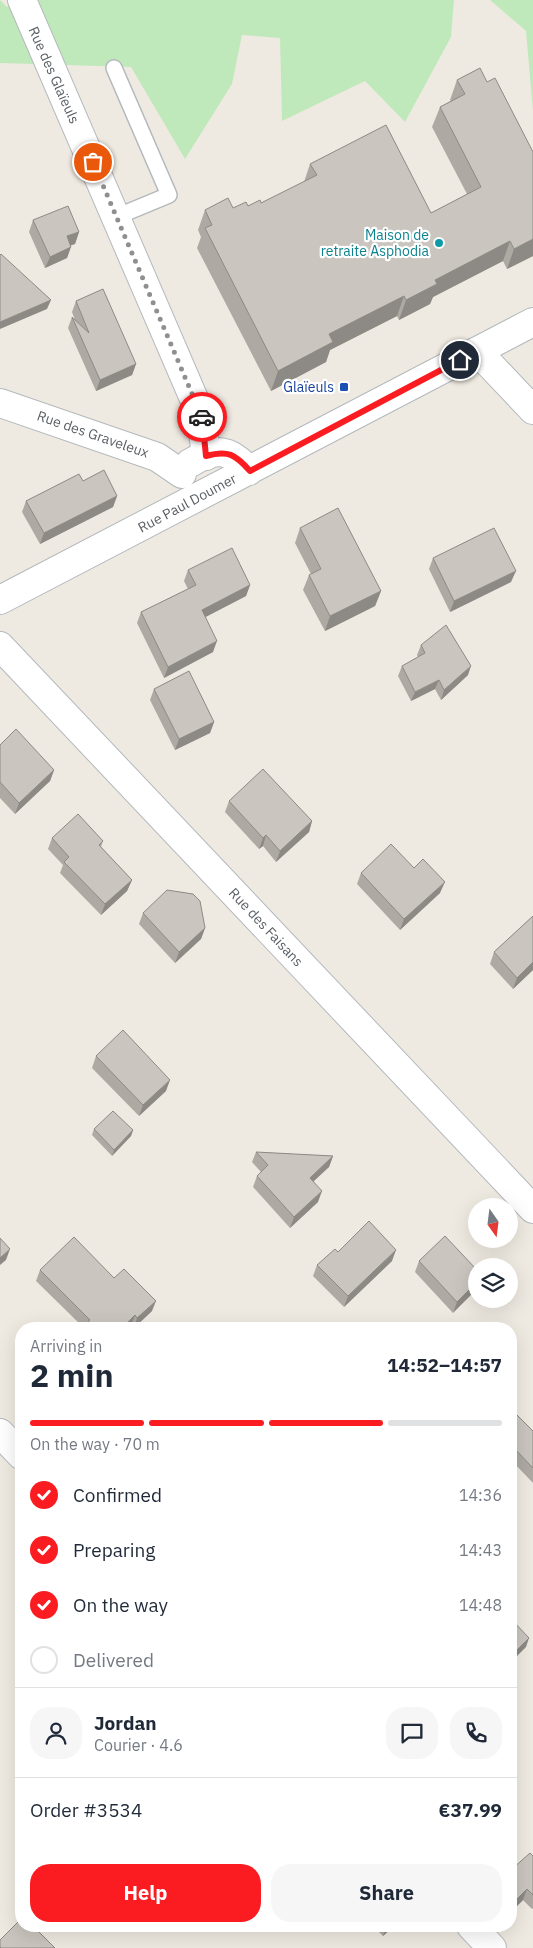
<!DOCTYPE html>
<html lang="en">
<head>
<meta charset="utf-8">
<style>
	:root { --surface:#fff; --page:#f6f6f7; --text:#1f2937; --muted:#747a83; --line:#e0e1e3; --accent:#fa1c21 }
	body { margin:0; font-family:"IBM Plex Sans",sans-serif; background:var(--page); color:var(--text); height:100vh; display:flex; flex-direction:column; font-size:19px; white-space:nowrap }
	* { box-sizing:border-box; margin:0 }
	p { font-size:16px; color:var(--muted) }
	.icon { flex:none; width:28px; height:28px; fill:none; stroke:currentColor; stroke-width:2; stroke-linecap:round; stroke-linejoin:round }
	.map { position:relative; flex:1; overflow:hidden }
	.details { position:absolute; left:15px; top:1322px; width:502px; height:610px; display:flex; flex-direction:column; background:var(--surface); border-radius:20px; box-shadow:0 5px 20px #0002 }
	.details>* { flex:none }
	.needle { width:32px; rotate:166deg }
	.fabs { position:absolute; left:468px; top:1198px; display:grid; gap:10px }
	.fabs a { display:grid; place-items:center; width:50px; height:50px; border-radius:50%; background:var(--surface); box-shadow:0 5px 20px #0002; font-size:25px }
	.pin { position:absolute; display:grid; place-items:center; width:42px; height:42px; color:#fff; margin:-21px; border:2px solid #fff; border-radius:50%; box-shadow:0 1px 5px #0007 }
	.courier { position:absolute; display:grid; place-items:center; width:50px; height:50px; margin:-25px; border:4px solid #fa1c21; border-radius:50%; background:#fff; color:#222; box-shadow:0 1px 6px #0007 }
	.headline em { font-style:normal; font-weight:700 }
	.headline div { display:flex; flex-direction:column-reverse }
	.headline { display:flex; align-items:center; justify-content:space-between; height:85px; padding:0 15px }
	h1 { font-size:32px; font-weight:700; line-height:38px }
	.bar { display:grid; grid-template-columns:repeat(4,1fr); gap:8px 5px; align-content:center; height:60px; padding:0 15px }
	.bar i { height:6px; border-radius:4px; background:var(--line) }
	.bar .on { background:var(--accent) }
	.bar p { grid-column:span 4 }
	.line { display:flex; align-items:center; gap:12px; padding:0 15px; border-top:1px solid var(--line) }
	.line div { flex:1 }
	.round { display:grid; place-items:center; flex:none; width:52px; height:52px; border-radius:20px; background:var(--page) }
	ol { padding:0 15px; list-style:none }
	li { display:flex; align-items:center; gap:15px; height:55px }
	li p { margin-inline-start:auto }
	li .icon { padding:5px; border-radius:50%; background:var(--accent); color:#fff; stroke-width:4 }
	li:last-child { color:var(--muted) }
	li i { width:28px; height:28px; border:2px solid var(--line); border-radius:50% }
	.cta { display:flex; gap:10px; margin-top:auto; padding:10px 15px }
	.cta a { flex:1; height:58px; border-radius:20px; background:var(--accent); color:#fff; font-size:20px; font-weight:700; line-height:58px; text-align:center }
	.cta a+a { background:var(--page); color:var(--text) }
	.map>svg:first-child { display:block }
	.green { fill:#c0e9bb }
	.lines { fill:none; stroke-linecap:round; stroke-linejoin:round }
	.service-casing { stroke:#b4b9bd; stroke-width:18 }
	.minor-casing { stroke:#b4b9bd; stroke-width:30 }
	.service { stroke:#fff; stroke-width:15 }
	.minor { stroke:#fff; stroke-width:28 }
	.wall { fill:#aea9a3 }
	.shaded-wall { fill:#8d8a85 }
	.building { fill:#cac5be; stroke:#8d8a85 }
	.done { stroke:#8e9090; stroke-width:5; stroke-dasharray:0 9 }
	.route { stroke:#fa1c21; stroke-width:6 }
	.culture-dot { fill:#0f9aa8; stroke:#fff; stroke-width:2 }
	.transit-dot { fill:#1a4fb4; stroke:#fff; stroke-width:2 }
	.labels { text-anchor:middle; stroke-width:4.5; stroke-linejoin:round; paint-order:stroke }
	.street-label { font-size:14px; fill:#5a5f64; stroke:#fff }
	.culture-label { font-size:14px; fill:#0d838f; stroke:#fff; text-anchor:end }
	.transit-label { font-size:14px; fill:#164399; stroke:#fff; text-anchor:end }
</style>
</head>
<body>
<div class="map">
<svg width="533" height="1948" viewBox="0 0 533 1948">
	<rect width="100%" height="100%" fill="#efeae1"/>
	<path class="green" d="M 0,0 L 7,7 L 18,0 L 454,0 L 451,37 L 405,122 L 365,81 L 282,121 L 280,38 L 242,35 L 232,84 L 185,159 L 131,67 L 0,63 Z
		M 490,0 L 533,0 L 533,111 L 526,31 Z"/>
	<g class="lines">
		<defs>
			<path id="service" d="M 114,68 L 169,195 L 116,217"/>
			<path id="minor" d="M 22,0 L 201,415 L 206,456
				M 477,351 L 533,410
				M 0,403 L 157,457 L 182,474
				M 190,463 C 216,447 230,448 249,471
				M 0,600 L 533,322
				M 0,646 L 533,1209
				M 0,1433 L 21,1455
				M 471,1926 L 492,1948"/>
		</defs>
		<use href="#service" class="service-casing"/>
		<use href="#minor" class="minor-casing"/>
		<use href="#service" class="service"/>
		<use href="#minor" class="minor"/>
	</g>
	<path class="wall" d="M 480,68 L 533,256 L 507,269 L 503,261 L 433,297 L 430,304 L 399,320 L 397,316 L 330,350 L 326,362 L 271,391 L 197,248 L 201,237 L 198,230 L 205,210 L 233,208 L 261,203 L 304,182 L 310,164 L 431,213 L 467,194 L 432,127 L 440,107 L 451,101 L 450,100 L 457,80 Z
		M 33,220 L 79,232 L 75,244 L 71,245 L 67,258 L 45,268 L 29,232 Z
		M 76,301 L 136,364 L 132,375 L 96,391 L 68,328 L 72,317 L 75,320 L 72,312 Z
		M 83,481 L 117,496 L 113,507 L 40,544 L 22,512 L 26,501 Z
		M 300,528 L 381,591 L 375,606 L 325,631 L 303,590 L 309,575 L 311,574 L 295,543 Z
		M 433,558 L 511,582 L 450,612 L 429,569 Z
		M 188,570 L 250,585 L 246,596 L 205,617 L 213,652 L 164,678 L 137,623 L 141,612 L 188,589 L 184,581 Z
		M 421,645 L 468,675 L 441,700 L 435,689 L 411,701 L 398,676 L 402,666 L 418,657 L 417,655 Z
		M 154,689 L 214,722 L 210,733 L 175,750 L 150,700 Z
		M 0,745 L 54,770 L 50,781 L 15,814 L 0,798 Z
		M 229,801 L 312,821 L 309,832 L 276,862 L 263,846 L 259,849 L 225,812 Z
		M 52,838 L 103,841 L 101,847 L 132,880 L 127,891 L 101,915 L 60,873 L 63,865 L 48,849 Z
		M 414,868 L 440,893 L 400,930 L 357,884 L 361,873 Z
		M 143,913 L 205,928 L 201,939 L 175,963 L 139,924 Z
		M 533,916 L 533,970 L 513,989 L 490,964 L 494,952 Z
		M 96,1056 L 166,1091 L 139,1116 L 92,1068 Z
		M 94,1129 L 133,1130 L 131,1136 L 112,1156 L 92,1135 Z
		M 256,1152 L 333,1156 L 329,1167 L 314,1181 L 318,1202 L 290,1228 L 253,1187 L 257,1176 L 261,1172 L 252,1162 Z
		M 338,1252 L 392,1261 L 344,1307 L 313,1276 L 317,1265 Z
		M 419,1261 L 476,1269 L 453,1313 L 415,1272 Z
		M 40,1270 L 114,1278 L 152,1311 L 134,1328 L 131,1326 L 128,1329 L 81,1329 L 83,1327 L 36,1281 Z
		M 511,1409 L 533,1431 L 533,1483 L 511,1460 Z
		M 533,1856 L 533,1908 L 532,1909 L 523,1900 L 512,1911 L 511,1910 L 511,1870 Z
		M 270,1926 L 283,1926 L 276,1932 Z
		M 373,1926 L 394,1926 L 383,1936 Z"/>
	<path class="shaded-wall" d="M 79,232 L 75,244 L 63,248 L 67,236 Z
		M 533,239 L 533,256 L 507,269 L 514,249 Z
		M 510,241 L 503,261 L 433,297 L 430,304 L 399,320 L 406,300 L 435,280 Z
		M 71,247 L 67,258 L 45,268 L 50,257 Z
		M 404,296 L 397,316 L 330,350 L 326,362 L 271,391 L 278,371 L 329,334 Z
		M 51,300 L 47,309 L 0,329 L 0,322 Z
		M 136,364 L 132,375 L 96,391 L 100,380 Z
		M 117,496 L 113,507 L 40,544 L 44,533 Z
		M 516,571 L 511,582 L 450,612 L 454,601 Z
		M 250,585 L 246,596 L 198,621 L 202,610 Z
		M 381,591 L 375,606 L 325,631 L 330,616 Z
		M 217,641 L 213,652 L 164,678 L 168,667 Z
		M 471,666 L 468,675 L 441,700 L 444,690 Z
		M 439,680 L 435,689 L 411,701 L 415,692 Z
		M 214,722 L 210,733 L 175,750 L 179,739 Z
		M 54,770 L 50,781 L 15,814 L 19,803 Z
		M 312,821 L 309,832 L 276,862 L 280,851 Z
		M 266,835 L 263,846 L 259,849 L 263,838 Z
		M 132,880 L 127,891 L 101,915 L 105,904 Z
		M 445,882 L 440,893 L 400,930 L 404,919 Z
		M 205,928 L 201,939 L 175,963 L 179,952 Z
		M 533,962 L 533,970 L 513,989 L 517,978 Z
		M 170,1080 L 166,1091 L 139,1116 L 143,1105 Z
		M 133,1130 L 131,1136 L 112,1156 L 114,1150 Z
		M 333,1156 L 329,1167 L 306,1188 L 310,1178 Z
		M 322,1191 L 318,1202 L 290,1228 L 294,1217 Z
		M 10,1249 L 6,1260 L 0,1265 L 0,1258 Z
		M 396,1250 L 392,1261 L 344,1307 L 348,1296 Z
		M 476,1283 L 476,1290 L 453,1313 L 457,1302 Z
		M 156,1301 L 152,1311 L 134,1328 L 137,1318 Z
		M 135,1315 L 131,1326 L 128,1329 L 121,1329 Z
		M 529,1638 L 526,1647 L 511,1662 L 511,1656 Z
		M 527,1889 L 523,1900 L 512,1911 L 516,1900 Z
		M 278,1926 L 283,1926 L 276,1932 Z
		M 387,1926 L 394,1926 L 383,1936 Z"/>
	<path class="building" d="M 480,68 L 487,82 L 495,78 L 533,152 L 533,239 L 514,249 L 510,241 L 435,280 L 437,284 L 406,300 L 404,296 L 329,334 L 333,342 L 278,371 L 205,228 L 212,225 L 205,210 L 228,198 L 233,208 L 246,202 L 248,206 L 260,200 L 261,203 L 317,175 L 310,164 L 386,125 L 431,213 L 481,187 L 440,107 L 465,94 L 457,80 Z
		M 68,206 L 79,232 L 67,236 L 71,247 L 50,257 L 33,220 Z
		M 1,254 L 51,300 L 0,322 L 0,255 Z
		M 103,289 L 136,364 L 100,380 L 72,317 L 89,333 L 76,301 Z
		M 104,470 L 117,496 L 44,533 L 26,501 L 79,474 L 83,481 Z
		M 338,508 L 381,591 L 330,616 L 309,575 L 321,569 L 300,528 Z
		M 494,528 L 516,571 L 454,601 L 433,558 Z
		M 232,548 L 250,585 L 202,610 L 217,641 L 168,667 L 141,612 L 196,585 L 188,570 Z
		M 446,625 L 471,666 L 444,690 L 439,680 L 415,692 L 402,666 L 425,653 L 421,645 Z
		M 189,671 L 214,722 L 179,739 L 154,689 Z
		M 16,729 L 54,770 L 19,803 L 0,782 L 0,745 Z
		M 263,769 L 312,821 L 280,851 L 266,835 L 263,838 L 229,801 Z
		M 78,814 L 103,841 L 99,845 L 132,880 L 105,904 L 64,862 L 69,857 L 52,838 Z
		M 391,844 L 414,868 L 423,859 L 445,882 L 404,919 L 361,873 Z
		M 167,890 L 193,894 L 200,901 L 205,928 L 179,952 L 143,913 Z
		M 533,916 L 533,962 L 517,978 L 494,952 Z
		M 123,1030 L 170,1080 L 143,1105 L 96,1056 Z
		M 113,1111 L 133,1130 L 114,1150 L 94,1129 Z
		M 256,1152 L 333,1156 L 310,1178 L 322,1191 L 294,1217 L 257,1176 L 268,1165 Z
		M 369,1221 L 396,1250 L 348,1296 L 317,1265 L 335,1249 L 338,1252 Z
		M 445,1236 L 476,1269 L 476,1283 L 457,1302 L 419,1261 Z
		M 74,1237 L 114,1278 L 124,1269 L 156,1301 L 137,1318 L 135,1315 L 121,1329 L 81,1329 L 90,1320 L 40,1270 Z
		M 0,1238 L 10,1249 L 0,1258 Z
		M 511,1409 L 533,1431 L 533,1468 L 511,1445 Z
		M 511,1619 L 529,1638 L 511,1656 Z
		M 530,1853 L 533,1856 L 533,1895 L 527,1889 L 516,1900 L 511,1894 L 511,1870 Z
		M 21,1919 L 21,1926 L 33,1926 L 55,1948 L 1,1948 L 0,1947 L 0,1940 Z"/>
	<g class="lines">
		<path class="done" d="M 93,162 L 202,417"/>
		<path class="route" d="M 202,417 L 206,456 C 228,450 235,454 250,471 L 460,360"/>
	</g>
	<circle class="culture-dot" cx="439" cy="243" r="5"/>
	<rect class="transit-dot" x="339" y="382" width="10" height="10" rx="2.5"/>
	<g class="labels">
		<g class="street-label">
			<text transform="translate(54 75) rotate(66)" y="5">Rue des Glaïeuls</text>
			<text transform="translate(93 434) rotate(19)" y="5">Rue des Graveleux</text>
			<text transform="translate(187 503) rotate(-28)" y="5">Rue Paul Doumer</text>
			<text transform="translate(266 927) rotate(47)" y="5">Rue des Faisans</text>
		</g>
		<g class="culture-label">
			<text x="429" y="240">Maison de<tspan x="429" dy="16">retraite Asphodia</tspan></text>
		</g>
		<g class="transit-label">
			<text x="334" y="392">Glaïeuls</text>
		</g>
	</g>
</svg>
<div class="fabs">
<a><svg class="needle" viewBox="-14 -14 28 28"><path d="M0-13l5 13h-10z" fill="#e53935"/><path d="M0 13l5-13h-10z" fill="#747a83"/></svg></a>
<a><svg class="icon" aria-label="layers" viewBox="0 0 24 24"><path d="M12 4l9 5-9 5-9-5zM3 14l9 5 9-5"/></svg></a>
</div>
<div class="pin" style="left:93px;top:162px;background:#ea580c"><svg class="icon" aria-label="bag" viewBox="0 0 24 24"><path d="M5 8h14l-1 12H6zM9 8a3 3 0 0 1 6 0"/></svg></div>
<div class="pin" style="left:460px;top:360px;background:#1f2937"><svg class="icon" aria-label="home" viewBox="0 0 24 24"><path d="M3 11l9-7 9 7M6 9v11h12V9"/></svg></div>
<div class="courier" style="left:202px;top:417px"><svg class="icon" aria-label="car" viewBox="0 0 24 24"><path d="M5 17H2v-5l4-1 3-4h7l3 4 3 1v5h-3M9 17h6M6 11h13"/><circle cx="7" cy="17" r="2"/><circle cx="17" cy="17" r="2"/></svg></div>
<section class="details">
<div class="headline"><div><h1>2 min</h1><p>Arriving in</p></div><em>14:52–14:57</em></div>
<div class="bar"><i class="on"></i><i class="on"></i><i class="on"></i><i></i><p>On the way · 70 m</p></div>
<ol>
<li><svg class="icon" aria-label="check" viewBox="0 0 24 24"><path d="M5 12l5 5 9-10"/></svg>Confirmed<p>14:36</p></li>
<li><svg class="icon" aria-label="check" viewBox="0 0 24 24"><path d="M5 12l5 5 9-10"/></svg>Preparing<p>14:43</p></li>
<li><svg class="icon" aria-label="check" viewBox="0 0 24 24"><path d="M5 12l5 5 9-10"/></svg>On the way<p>14:48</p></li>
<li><i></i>Delivered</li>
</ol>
<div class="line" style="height:90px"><a class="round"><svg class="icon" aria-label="person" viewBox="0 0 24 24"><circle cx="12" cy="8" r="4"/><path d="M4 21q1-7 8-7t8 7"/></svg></a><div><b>Jordan</b><p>Courier · 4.6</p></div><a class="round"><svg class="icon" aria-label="chat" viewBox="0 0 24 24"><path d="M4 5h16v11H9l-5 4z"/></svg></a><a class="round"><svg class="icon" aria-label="phone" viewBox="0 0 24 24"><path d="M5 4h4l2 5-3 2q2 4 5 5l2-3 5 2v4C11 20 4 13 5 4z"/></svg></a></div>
<div class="line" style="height:65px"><div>Order #3534</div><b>€37.99</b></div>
<div class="cta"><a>Help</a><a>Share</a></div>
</section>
</div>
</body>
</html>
